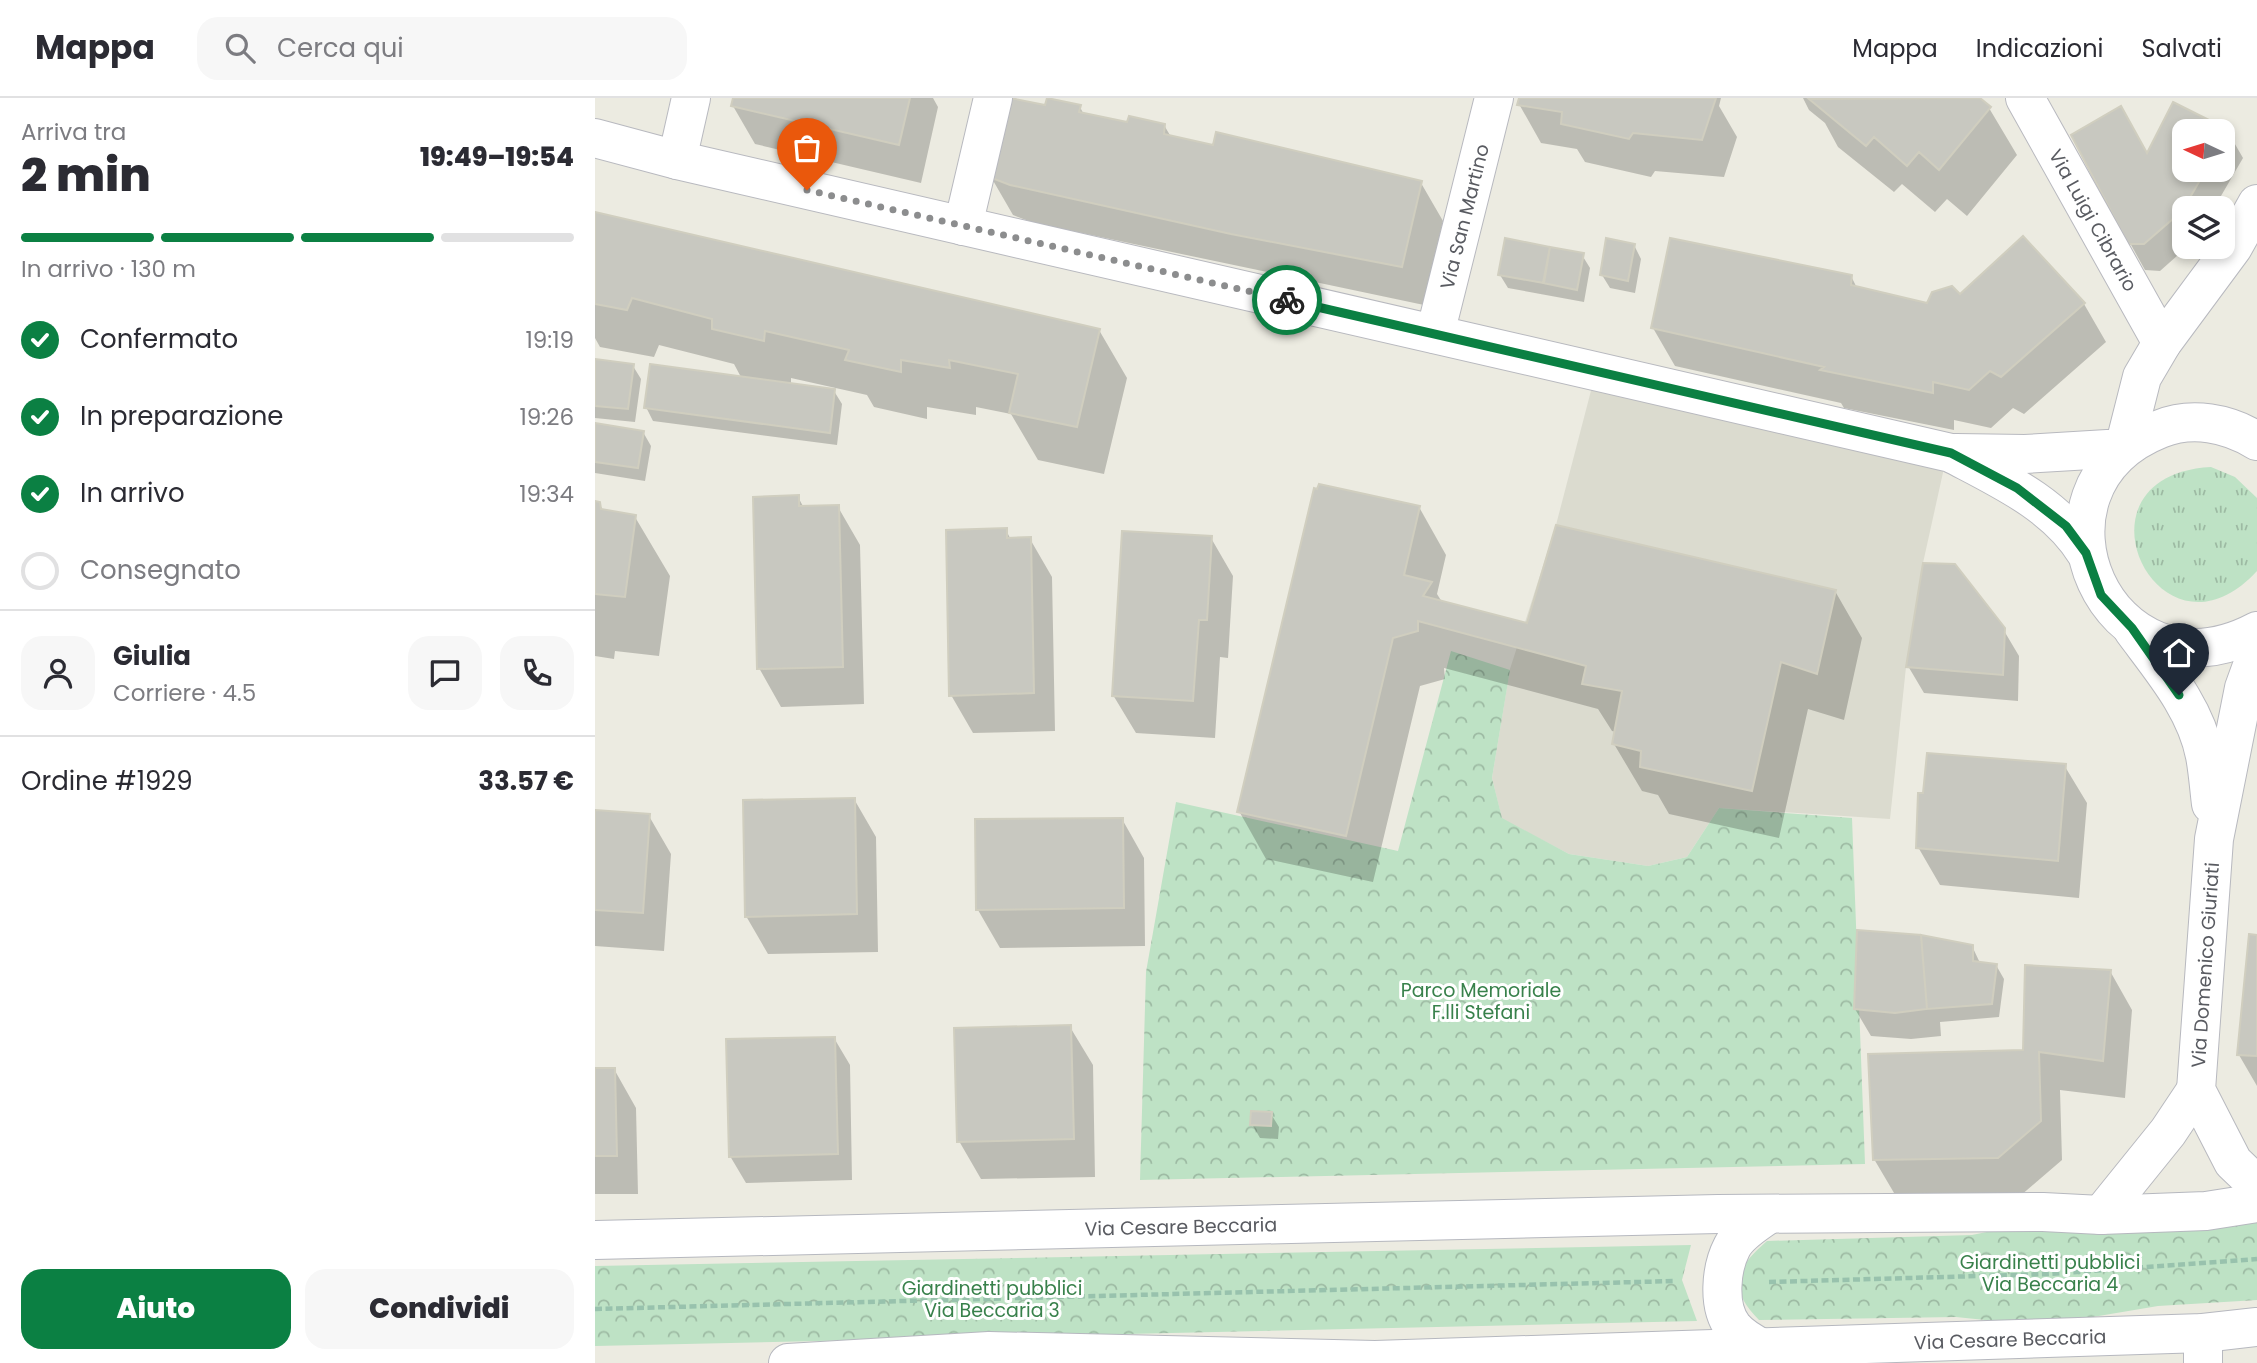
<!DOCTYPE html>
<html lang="it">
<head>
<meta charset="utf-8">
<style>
	:root { --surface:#fff; --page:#f7f7f7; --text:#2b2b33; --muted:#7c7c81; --line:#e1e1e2; --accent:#0b8043 }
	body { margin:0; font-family:Poppins,sans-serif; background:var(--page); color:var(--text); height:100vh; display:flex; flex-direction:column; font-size:26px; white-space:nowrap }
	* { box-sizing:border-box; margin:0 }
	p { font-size:23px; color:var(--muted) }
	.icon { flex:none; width:38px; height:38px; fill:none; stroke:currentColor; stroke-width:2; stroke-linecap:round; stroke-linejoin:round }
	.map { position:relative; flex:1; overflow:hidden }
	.panel { display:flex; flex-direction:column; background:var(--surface); width:595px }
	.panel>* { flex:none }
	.needle { width:46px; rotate:274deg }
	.buttons { position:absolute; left:1577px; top:21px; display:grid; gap:14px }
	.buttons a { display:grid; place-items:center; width:63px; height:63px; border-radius:14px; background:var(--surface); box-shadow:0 4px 10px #0003; font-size:35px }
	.pin { position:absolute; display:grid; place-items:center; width:60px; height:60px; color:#fff; margin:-72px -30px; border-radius:50% 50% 50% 0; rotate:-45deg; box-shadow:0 0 7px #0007 }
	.pin .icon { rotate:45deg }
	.courier { position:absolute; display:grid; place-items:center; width:70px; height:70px; margin:-35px; border:5px solid #0b8043; border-radius:50%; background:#fff; color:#222; box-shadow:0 2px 9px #0007 }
	.overview em { font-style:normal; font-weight:800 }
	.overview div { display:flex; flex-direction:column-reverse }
	.overview { display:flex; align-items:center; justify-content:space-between; height:119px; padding:0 21px }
	h1 { font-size:46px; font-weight:800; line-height:52px }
	.bar { display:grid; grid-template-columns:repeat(4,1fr); gap:10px 7px; align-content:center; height:84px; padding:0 21px }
	.bar i { height:9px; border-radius:5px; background:var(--line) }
	.bar .current { background:var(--accent) }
	.bar p { grid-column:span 4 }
	.line { display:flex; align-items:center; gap:18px; padding:0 21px; border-top:2px solid var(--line) }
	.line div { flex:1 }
	.round { display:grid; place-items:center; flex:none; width:74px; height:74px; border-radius:21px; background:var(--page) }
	ol { padding:0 21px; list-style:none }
	li { display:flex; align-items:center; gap:21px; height:77px }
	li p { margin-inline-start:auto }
	li .icon { padding:7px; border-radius:50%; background:var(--accent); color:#fff; stroke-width:4 }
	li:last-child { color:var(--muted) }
	li i { width:38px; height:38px; border:4px solid var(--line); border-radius:50% }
	.cta { display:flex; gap:14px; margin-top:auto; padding:14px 21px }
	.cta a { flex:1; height:80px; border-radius:21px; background:var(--accent); color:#fff; font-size:28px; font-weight:800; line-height:80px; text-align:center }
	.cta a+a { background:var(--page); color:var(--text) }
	header { display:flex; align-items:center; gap:42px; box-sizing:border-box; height:98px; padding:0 35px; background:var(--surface); border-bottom:2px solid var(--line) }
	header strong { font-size:33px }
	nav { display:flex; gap:38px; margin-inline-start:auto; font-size:24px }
	.search { width:490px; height:63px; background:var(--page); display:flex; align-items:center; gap:18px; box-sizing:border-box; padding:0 24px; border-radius:21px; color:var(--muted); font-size:26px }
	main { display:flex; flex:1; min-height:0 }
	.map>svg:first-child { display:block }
	.education { fill:#dbdbcf }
	.grass { fill:url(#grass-tufts) }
	.forest { fill:url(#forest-crowns) }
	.shadow { fill:#0003; fill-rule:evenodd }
	.building { fill:#c8c8c0; stroke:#d0cebf; stroke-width:2 }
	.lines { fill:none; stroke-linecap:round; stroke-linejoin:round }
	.street-casing { stroke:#b8b9bf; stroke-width:40 }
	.secondary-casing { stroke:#b6b8bf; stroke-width:40 }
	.path { stroke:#98c2ad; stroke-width:4.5; stroke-dasharray:7 3.5; stroke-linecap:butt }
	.street { stroke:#fff; stroke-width:38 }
	.secondary { stroke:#fff; stroke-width:38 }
	.done { stroke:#8c8d8e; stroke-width:7; stroke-dasharray:0 12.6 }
	.route { stroke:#0b8043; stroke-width:9 }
	.labels { text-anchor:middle; stroke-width:6; stroke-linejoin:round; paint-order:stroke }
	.street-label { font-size:19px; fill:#595b61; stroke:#fff }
	.park-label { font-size:19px; fill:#38814b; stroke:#fff }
</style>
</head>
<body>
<header>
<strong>Mappa</strong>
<div class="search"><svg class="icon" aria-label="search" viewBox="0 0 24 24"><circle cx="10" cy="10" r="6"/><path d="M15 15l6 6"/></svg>Cerca qui</div>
<nav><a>Mappa</a><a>Indicazioni</a><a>Salvati</a></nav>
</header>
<main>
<section class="panel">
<div class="overview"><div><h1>2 min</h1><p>Arriva tra</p></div><em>19:49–19:54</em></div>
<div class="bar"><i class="current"></i><i class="current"></i><i class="current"></i><i></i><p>In arrivo · 130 m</p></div>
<ol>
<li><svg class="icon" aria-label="check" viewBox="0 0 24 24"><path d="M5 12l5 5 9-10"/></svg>Confermato<p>19:19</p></li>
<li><svg class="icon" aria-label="check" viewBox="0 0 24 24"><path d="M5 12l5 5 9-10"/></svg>In preparazione<p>19:26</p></li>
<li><svg class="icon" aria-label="check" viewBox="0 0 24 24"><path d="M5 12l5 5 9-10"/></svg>In arrivo<p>19:34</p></li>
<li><i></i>Consegnato</li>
</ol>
<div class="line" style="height:126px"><a class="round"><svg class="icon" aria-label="person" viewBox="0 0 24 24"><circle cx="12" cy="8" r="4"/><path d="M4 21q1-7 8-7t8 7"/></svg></a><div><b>Giulia</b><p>Corriere · 4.5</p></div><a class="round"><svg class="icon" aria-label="chat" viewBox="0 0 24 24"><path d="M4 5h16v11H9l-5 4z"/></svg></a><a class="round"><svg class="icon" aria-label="phone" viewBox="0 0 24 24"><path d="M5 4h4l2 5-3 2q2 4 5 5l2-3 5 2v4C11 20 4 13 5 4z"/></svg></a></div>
<div class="line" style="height:91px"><div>Ordine #1929</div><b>33.57 €</b></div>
<div class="cta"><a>Aiuto</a><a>Condividi</a></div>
</section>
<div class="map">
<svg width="1662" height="1265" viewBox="0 0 1662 1265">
	<defs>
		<pattern id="grass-tufts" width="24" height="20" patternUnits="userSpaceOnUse" patternTransform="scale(1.75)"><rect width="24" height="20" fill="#bee2c5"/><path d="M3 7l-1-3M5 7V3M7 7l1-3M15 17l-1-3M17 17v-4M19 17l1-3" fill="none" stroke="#9dbaa3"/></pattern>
		<pattern id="forest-crowns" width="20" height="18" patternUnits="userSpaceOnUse" patternTransform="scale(1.75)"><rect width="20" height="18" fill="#bee2c5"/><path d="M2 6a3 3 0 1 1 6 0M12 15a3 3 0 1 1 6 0" fill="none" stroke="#9dbaa3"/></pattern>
	</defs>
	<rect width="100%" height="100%" fill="#ecebe1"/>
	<path class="education" d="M 998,285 L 1349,370 L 1328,465 L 1311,569 L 1295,721 L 1124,710 L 1092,759 L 1053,768 L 974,756 L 907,721 L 897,680 L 915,571 L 961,427 Z"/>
	<path class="grass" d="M 1616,369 L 1640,379 L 1662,400 L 1662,473 C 1564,580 1467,377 1616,369 Z"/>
	<path class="forest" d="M 856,553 L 915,572 L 897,680 L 907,720 L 974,756 L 1053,768 L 1092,759 L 1124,710 L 1257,720 L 1270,1066 L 545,1082 L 551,874 L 581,704 L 803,753 Z
		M 1662,1116 L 1662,1202 L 1563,1208 L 1468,1224 L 1419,1225 L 1361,1219 L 1164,1222 C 1132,1189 1140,1171 1172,1143 L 1377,1137 L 1411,1130 Z
		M 1096,1147 L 1087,1182 L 1102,1223 L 0,1248 L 0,1168 Z"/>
	<path class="shadow" d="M 140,0 L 338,0 L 343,9 L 326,85 L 160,46 L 138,8 Z
		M 926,0 L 1126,0 L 1124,8 L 1142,39 L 1129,79 L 1060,73 L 1056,79 L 990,64 L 982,51 L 946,45 L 924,6 Z
		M 1208,0 L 1382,0 L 1394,10 L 1422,57 L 1372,118 L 1352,101 L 1340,114 L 1307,86 L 1299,94 L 1243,49 L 1230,25 L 1214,12 Z
		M 1579,6 L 1633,34 L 1648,60 L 1619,110 L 1589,110 L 1589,149 L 1592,149 L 1565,173 L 1550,172 L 1535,145 L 1552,58 ZM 1589,33 L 1628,33 L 1628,72 L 1589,72 Z
		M 451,9 L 485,9 L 489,17 L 534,27 L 569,27 L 576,39 L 620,49 L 826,85 L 848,123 L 829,207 L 439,125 L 418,117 L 396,79 Z
		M 0,116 L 504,232 L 532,280 L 509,376 L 443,362 L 416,316 L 381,309 L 381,317 L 332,309 L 332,321 L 279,309 L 272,297 L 196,280 L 196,287 L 239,293 L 247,306 L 242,347 L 58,323 L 51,309 L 147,281 L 139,266 L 64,247 L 59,259 L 5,249 L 0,240 Z
		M 1039,147 L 1046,161 L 1040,195 L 1015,190 L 1007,177 Z
		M 987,157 L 995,170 L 989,204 L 913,190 L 905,177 Z
		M 1256,178 L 1262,190 L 1333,207 L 1365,199 L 1489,206 L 1511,244 L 1429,316 L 1418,310 L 1396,330 L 1359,322 L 1359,332 L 1249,310 L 1246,305 L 1080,268 L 1058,230 Z
		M 0,262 L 38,268 L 46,281 L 40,324 L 0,320 Z
		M 0,327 L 48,334 L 56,348 L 50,383 L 0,375 Z
		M 203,399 L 209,410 L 243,409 L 265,447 L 269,606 L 186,609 L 164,570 Z
		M 0,405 L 4,405 L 9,414 L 40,419 L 75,478 L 64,558 L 20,553 L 19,561 L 0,558 Z
		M 824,409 L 851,457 L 842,496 L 847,504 L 933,527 L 1240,493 L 1267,540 L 1249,622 L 1213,611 L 1184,740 L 1074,716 L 1063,697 L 1047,693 L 1019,646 L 1021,634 L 1017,633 L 1003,611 L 849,570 L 850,581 L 825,588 L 778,784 L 671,761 L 644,713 Z
		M 411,432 L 416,442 L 435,441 L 457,479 L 460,633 L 378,635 L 356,597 Z
		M 616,440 L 638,478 L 633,560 L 625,559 L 620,640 L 541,635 L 518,597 Z
		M 1408,531 L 1424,558 L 1423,603 L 1329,595 L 1313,568 Z
		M 1469,667 L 1492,705 L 1484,800 L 1345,787 L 1323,749 Z
		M 259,701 L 281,739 L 283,854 L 173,856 L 151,818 Z
		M 0,714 L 54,718 L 76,756 L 69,853 L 0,848 Z
		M 527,721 L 549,760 L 550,848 L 405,850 L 383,812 Z
		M 1656,838 L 1662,838 L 1662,988 L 1644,957 Z
		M 1377,848 L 1385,865 L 1401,867 L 1409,881 L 1404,919 L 1345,924 L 1346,938 L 1316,941 L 1276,938 L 1260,911 Z
		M 1515,873 L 1537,912 L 1530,1000 L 1465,992 L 1467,1062 L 1425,1098 L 1302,1100 L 1279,1061 L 1430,954 Z
		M 475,929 L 498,967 L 500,1079 L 386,1081 L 364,1043 Z
		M 239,940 L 255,967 L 257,1082 L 151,1085 L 135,1058 Z
		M 19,971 L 41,1010 L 43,1096 L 0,1096 L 0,972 Z
		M 676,1016 L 684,1029 L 683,1041 L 665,1040 L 657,1026 Z"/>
	<path class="building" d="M 138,0 L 315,0 L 304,47 L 136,8 Z
		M 415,0 L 450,7 L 452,0 L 486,7 L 484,14 L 532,24 L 534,18 L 570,26 L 569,36 L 618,47 L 621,34 L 827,83 L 807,169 L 636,136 L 415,87 L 394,79 Z
		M 924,0 L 1121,0 L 1107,42 L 1038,35 L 1034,41 L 966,26 L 967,14 L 922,7 Z
		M 1385,0 L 1396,9 L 1344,72 L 1324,54 L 1312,68 L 1279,39 L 1271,48 L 1214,1 Z
		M 1578,4 L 1634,32 L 1628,43 L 1628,33 L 1589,33 L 1589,72 L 1611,72 L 1587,113 L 1549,146 L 1533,146 L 1476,37 L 1526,8 L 1552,55 Z
		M 0,114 L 505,231 L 482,329 L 414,315 L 423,276 L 354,262 L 355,270 L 306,262 L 306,274 L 250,262 L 254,252 L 170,233 L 169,243 L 117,231 L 117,221 L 37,200 L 32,212 L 0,206 Z
		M 1428,138 L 1490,205 L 1406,279 L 1395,273 L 1374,292 L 1338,284 L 1338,295 L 1225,272 L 1229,269 L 1056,230 L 1075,140 L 1257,177 L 1256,187 L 1332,205 L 1337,194 L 1357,188 L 1365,196 Z
		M 910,140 L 955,149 L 949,185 L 903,177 Z
		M 1011,140 L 1040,146 L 1033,183 L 1005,177 Z
		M 955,149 L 989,155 L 982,192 L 948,185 Z
		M 0,261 L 39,266 L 33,311 L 0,308 Z
		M 55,266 L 240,291 L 235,335 L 49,310 Z
		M 0,325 L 49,333 L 43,370 L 0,364 Z
		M 724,386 L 825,408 L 809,477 L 837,484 L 828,498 L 932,525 L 961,427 L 1241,492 L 1222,576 L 1186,564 L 1157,693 L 1045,669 L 1046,653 L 1017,646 L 1027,593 L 987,586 L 991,568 L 823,523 L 823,533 L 798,540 L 751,738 L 642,714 L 719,390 L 722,391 Z
		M 204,397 L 204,408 L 244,407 L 248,569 L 162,571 L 158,399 Z
		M 0,403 L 5,404 L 6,411 L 41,417 L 30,499 L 0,496 Z
		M 412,430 L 412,440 L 436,439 L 439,595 L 354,598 L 351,432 Z
		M 527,433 L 617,438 L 612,522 L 604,522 L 598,603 L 517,598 Z
		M 1328,465 L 1360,466 L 1410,530 L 1408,577 L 1311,569 Z
		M 1332,655 L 1471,666 L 1463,763 L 1321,750 L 1323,695 L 1328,695 Z
		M 260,700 L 262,816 L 150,819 L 148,702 Z
		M 0,712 L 55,716 L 48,815 L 0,812 Z
		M 528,720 L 529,810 L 381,812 L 380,721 Z
		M 1262,832 L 1326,837 L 1332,911 L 1300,915 L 1259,911 Z
		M 1654,836 L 1662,837 L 1662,958 L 1642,957 Z
		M 1326,837 L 1378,847 L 1378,863 L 1402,866 L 1397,906 L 1332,911 Z
		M 1430,867 L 1516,872 L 1508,963 L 1444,954 L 1446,1023 L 1403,1060 L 1278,1062 L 1273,956 L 1428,952 Z
		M 476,927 L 479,1041 L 362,1044 L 359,930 Z
		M 240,939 L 243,1056 L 134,1059 L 131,941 Z
		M 0,970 L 20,970 L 22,1058 L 0,1058 Z
		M 656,1013 L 677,1014 L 676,1028 L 655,1027 Z"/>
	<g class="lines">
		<defs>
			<g id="street">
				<path id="s1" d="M 1430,0 L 1567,245"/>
				<path d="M 0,40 L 82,62 L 1356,355 C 1405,381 1461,406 1491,455"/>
				<path d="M 82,62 L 96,0"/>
				<path d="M 368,128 L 398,0"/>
				<path id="s2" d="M 840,236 L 899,0"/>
				<path d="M 1662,343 C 1633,325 1597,318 1565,331 C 1416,390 1512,612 1662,533"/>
				<path d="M 1361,355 L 1430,356 L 1529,350 L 1547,279 L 1567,245 L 1638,149 L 1662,106"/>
				<path d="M 1538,532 C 1566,570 1601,610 1610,658 C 1613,674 1614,690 1616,706"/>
				<path d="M 1662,554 L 1649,590 L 1619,741 L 1601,992 L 1638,1064 L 1662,1087"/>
				<path d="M 1506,1117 L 1573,1034 L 1601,992"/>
				<path d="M 1608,1265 L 1608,1235"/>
			</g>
			<g id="secondary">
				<path id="s3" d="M 0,1142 L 1123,1116 L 1448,1114 L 1506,1117 L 1611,1113 L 1662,1105"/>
				<path d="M 1169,1251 C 1157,1245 1146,1239 1138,1229 C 1122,1208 1126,1170 1137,1149 C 1144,1135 1162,1125 1174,1116"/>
				<path id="s4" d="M 193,1265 L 394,1253 L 780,1262 L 1608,1235 L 1662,1229"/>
			</g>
		</defs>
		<use href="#street" class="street-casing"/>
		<use href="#secondary" class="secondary-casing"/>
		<path class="path" d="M 1174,1184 L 1455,1176 L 1662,1161
			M 0,1211 L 1081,1183"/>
		<use href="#street" class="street"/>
		<use href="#secondary" class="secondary"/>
	</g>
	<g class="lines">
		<path class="done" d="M 212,92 L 692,202"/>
		<path class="route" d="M 692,202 L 1356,355 L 1422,390 L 1471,428 L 1491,455 L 1506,497 L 1537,530 L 1584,597"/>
	</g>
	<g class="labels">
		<g class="street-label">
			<text dy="7" stroke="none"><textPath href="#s2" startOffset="121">Via San Martino</textPath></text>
			<text dy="7" stroke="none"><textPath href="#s1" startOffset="140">Via Luigi Cibrario</textPath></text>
			<text transform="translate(1610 867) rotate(-86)" y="7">Via Domenico Giuriati</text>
			<text dy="7" stroke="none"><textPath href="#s3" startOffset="586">Via Cesare Beccaria</textPath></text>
			<text dy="7" stroke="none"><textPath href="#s4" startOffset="1223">Via Cesare Beccaria</textPath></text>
		</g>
		<g class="park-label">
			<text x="886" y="899">Parco Memoriale<tspan x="886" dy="22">F.lli Stefani</tspan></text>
			<text x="1455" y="1171">Giardinetti pubblici<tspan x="1455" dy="22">Via Beccaria 4</tspan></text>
			<text x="397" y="1197">Giardinetti pubblici<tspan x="397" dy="22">Via Beccaria 3</tspan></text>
		</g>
	</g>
</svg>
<div class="buttons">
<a><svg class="needle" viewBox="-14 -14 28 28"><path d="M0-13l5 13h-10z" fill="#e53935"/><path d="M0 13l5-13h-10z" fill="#7c7c81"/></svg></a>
<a><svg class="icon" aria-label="layers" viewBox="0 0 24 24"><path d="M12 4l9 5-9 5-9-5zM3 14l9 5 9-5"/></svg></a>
</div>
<div class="pin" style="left:212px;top:92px;background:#ea580c"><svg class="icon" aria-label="bag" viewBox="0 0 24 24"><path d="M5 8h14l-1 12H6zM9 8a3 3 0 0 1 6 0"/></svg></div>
<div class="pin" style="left:1584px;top:597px;background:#1f2937"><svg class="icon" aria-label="home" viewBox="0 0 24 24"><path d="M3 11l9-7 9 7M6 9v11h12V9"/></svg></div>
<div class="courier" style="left:692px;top:202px"><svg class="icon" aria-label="bike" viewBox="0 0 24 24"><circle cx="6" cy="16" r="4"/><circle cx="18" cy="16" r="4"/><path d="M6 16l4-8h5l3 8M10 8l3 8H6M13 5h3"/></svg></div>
</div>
</main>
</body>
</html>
